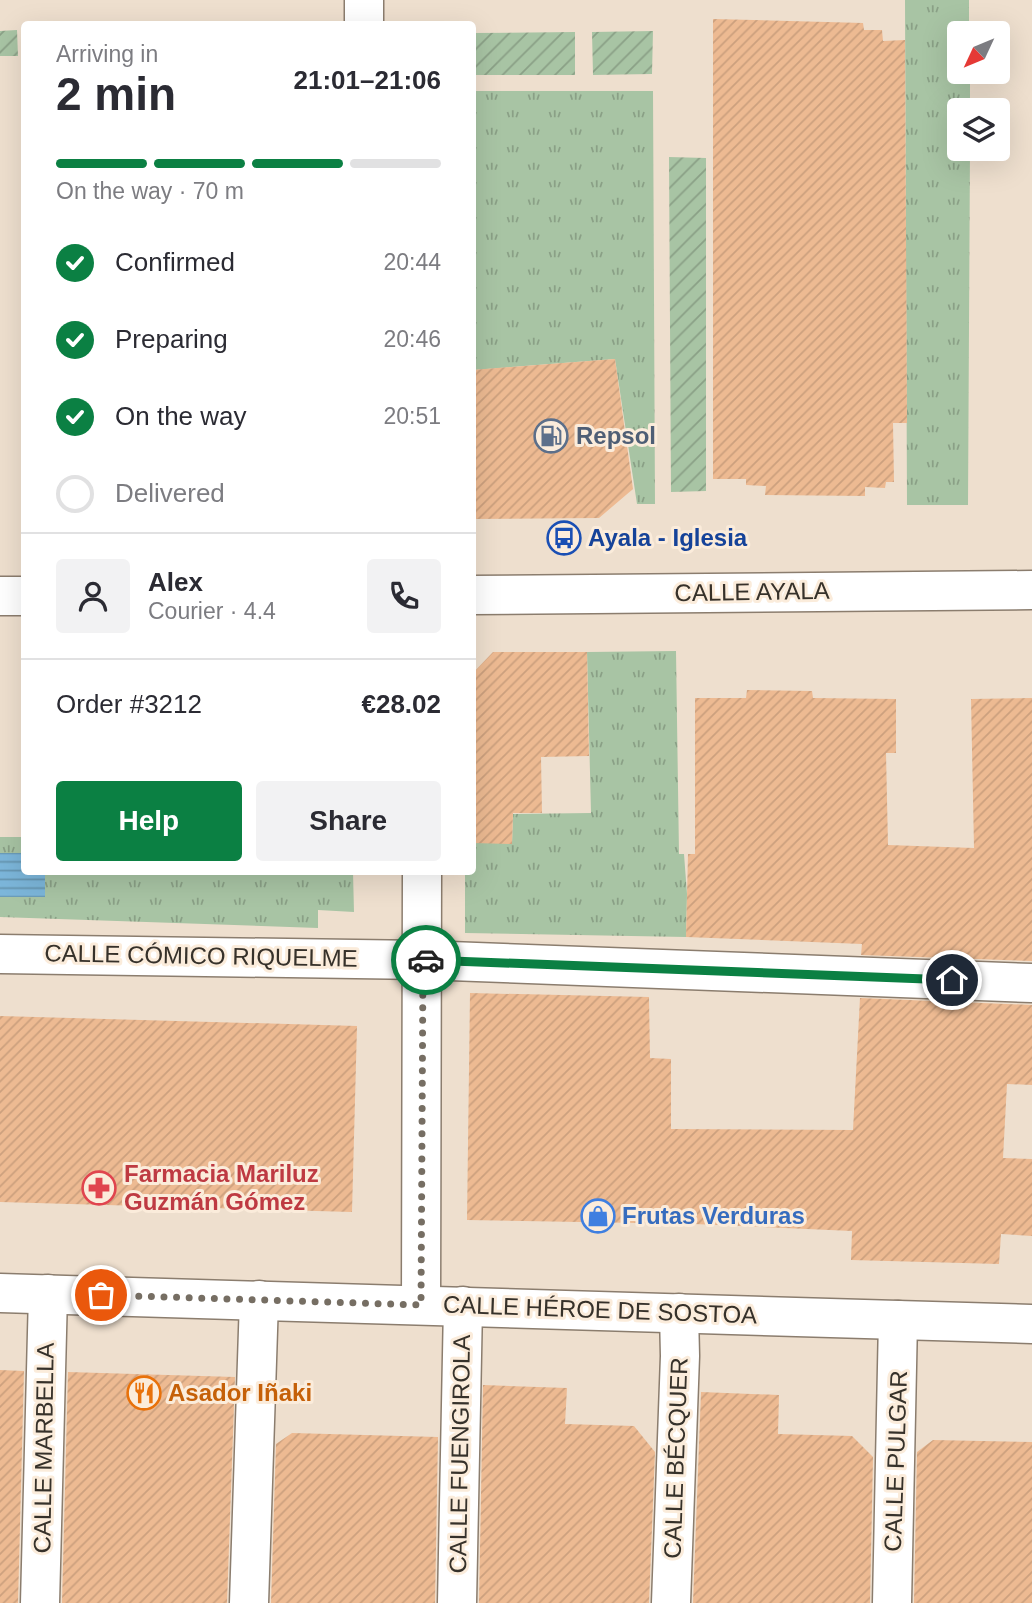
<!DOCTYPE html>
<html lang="en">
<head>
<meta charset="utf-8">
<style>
	:root { --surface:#fff; --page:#f2f2f3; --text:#2b2b33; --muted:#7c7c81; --line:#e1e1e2; --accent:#0b8043 }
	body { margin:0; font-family:Helvetica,sans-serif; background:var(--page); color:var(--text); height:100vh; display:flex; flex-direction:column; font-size:26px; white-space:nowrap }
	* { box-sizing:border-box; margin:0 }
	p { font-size:23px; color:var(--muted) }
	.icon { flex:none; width:38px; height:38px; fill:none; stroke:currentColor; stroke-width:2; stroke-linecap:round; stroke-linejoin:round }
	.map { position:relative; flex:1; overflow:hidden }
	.side { position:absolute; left:21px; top:21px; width:455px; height:854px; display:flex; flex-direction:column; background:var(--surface); border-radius:7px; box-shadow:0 7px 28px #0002 }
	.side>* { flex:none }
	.needle { width:46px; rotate:226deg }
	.fabs { position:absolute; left:947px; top:21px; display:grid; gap:14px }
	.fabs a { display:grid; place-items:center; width:63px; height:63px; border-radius:7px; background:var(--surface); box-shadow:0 7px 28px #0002; font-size:35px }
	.pin { position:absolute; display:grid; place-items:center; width:60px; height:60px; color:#fff; margin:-30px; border:4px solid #fff; border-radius:50%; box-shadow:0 2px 7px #0007 }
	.courier { position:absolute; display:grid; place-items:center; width:70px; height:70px; margin:-35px; border:5px solid #0b8043; border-radius:50%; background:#fff; color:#222; box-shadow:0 2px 9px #0007 }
	.headline em { font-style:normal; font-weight:700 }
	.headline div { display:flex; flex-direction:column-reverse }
	.headline { display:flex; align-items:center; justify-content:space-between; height:119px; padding:0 35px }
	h1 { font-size:46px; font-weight:700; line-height:52px }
	.bar { display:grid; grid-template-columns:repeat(4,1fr); gap:10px 7px; align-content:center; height:84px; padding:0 35px }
	.bar i { height:9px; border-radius:5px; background:var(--line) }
	.bar .current { background:var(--accent) }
	.bar p { grid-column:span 4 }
	.line { display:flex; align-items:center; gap:18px; padding:0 35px; border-top:2px solid var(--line) }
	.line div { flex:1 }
	.round { display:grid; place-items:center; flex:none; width:74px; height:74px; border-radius:7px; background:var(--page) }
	ol { padding:0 35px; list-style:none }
	li { display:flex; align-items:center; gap:21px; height:77px }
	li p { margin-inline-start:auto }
	li .icon { padding:7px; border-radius:50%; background:var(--accent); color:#fff; stroke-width:4 }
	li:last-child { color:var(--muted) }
	li i { width:38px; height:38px; border:4px solid var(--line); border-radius:50% }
	.action { display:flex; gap:14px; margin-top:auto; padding:14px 35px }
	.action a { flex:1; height:80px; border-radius:7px; background:var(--accent); color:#fff; font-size:28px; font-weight:700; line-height:80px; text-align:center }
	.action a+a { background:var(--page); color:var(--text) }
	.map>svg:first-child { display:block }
	.grass { fill:url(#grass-tufts) }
	.garden { fill:url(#garden-furrows) }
	.water { fill:url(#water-rules) }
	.building { fill:url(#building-hatch) }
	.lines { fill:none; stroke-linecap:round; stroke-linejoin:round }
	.minor-casing { stroke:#8b7d6e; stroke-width:41 }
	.major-casing { stroke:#8b7d6e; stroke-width:41 }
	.minor { stroke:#fff; stroke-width:38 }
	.major { stroke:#fff; stroke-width:38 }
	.done { stroke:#766e63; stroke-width:7; stroke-dasharray:0 12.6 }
	.route { stroke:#0b8043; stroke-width:9 }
	.labels { text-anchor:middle; stroke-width:6; stroke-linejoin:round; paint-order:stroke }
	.service-label { font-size:24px; font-weight:bold; fill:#4e5e75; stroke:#fbecdb; text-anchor:start }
	.transit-label { font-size:24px; font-weight:bold; fill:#164399; stroke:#fbecdb; text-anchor:start }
	.street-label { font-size:24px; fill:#36312a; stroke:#fbecdb }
	.health-label { font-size:24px; font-weight:bold; fill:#be3a42; stroke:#fbecdb; text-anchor:start }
	.shop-label { font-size:24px; font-weight:bold; fill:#366cbe; stroke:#fbecdb; text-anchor:start }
	.food-label { font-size:24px; font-weight:bold; fill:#c56008; stroke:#fbecdb; text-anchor:start }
</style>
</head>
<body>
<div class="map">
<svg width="1032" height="1603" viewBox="0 0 1032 1603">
	<defs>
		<pattern id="grass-tufts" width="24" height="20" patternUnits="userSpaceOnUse" patternTransform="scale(1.75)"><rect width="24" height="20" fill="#a8c4a4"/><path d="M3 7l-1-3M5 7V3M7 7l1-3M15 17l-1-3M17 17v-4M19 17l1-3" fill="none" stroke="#8aa086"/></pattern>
		<pattern id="garden-furrows" width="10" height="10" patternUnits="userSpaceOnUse" patternTransform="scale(1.75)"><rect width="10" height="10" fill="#a8c4a4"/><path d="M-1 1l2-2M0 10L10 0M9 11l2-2" fill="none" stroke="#8aa086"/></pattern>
		<pattern id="water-rules" width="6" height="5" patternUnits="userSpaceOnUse" patternTransform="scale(1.75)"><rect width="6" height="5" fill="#7cb6da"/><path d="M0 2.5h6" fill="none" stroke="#6695b1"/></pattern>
		<pattern id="building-hatch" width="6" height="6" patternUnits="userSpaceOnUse" patternTransform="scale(1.75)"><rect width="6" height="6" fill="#edba92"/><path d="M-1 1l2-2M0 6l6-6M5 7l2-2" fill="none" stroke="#cca07e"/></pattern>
	</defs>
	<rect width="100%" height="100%" fill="#eedfce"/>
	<path class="grass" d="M 905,0 L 969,0 L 969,33 L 959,33 L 959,72 L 970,72 L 970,110 L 959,110 L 959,149 L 970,149 L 968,505 L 907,505 Z
		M 473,91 L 653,91 L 655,504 L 637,504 L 615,359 L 473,370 Z
		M 676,651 L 679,854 L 684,854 L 687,894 L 686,937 L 465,933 L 465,872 L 472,872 L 473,843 L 512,843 L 513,814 L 591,813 L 587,652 Z
		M 0,837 L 24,837 L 24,853 L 0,853 Z
		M 45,872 L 353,872 L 354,912 L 318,910 L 318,928 L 0,917 L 0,897 L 45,897 Z"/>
	<path class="garden" d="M 17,30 L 18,56 L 0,56 L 0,31 Z
		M 653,31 L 652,74 L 593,75 L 592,32 Z
		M 575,32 L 575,75 L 473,75 L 473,33 Z
		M 669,157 L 706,158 L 706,491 L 671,492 Z"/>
	<path class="water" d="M 0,853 L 24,853 L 24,872 L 45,872 L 45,897 L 0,897 Z"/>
	<path class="building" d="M 713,19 L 863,23 L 864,30 L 882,30 L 883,41 L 905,40 L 907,423 L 893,423 L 894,482 L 886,482 L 885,488 L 865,487 L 865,496 L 765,495 L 766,486 L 746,485 L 746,479 L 713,479 Z
		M 615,359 L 633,489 L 599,518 L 472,519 L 472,370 Z
		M 493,652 L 587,652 L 589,756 L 541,757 L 542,813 L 513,813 L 512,844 L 472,843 L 472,674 Z
		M 747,690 L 812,691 L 813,698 L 896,699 L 896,753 L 886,753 L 888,845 L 974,848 L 971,699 L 1032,698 L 1032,961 L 861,955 L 862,944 L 686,937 L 688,854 L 695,854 L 695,698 L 746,698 Z
		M 470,993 L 649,997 L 650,1058 L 671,1059 L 671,1129 L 853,1130 L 860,998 L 1032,1005 L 1032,1085 L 1007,1084 L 1003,1158 L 1032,1159 L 1032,1236 L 1001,1234 L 999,1264 L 851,1260 L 852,1231 L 694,1224 L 467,1220 Z
		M 0,1016 L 357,1026 L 352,1212 L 0,1202 Z
		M 0,1370 L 24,1371 L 18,1603 L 0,1603 Z
		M 68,1372 L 235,1377 L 227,1603 L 62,1603 Z
		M 483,1385 L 567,1388 L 565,1424 L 634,1426 L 655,1452 L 649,1603 L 479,1603 Z
		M 701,1392 L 779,1395 L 778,1434 L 852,1436 L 873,1457 L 870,1603 L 693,1603 Z
		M 292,1433 L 438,1437 L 435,1603 L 271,1603 L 276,1444 Z
		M 933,1440 L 1032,1442 L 1032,1603 L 914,1603 L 917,1452 Z"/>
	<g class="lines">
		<defs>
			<path id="minor" d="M 364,0 L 364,24
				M 0,954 L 423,960 L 1032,983
				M 421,1305 L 422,872
				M 40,1603 L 48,1294
				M 249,1603 L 259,1300
				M 457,1603 L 463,1306
				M 671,1603 L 680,1356 L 679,1313
				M 892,1603 L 898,1320"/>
			<path id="major" d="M 472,595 L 1032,590
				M 0,596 L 24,596
				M 0,1293 L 1032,1324"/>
		</defs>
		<use href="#minor" class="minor-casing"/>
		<use href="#major" class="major-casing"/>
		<use href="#minor" class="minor"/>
		<use href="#major" class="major"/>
	</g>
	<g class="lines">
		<path class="done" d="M 101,1295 L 421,1305 L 423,960 L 426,960"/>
		<path class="route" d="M 426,960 L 952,980"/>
	</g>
	<defs>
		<symbol id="fuel-ring" viewBox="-11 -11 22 22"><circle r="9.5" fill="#fbecdb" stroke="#5c6f8a" stroke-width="1.5"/><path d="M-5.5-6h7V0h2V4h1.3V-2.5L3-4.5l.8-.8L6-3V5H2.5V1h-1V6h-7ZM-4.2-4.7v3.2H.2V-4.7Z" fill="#5c6f8a"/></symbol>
		<symbol id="bus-ring" viewBox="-11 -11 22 22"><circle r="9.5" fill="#fbecdb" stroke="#1a4fb4" stroke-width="1.5"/><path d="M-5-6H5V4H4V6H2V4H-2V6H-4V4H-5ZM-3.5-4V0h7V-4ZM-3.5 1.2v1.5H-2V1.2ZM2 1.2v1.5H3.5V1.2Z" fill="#1a4fb4"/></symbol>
		<symbol id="pharmacy-ring" viewBox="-11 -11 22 22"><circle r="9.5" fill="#fbecdb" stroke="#e0444e" stroke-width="1.5"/><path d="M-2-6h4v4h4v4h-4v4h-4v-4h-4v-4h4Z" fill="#e0444e"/></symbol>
		<symbol id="shop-ring" viewBox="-11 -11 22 22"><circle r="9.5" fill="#fbecdb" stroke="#3f7fe0" stroke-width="1.5"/><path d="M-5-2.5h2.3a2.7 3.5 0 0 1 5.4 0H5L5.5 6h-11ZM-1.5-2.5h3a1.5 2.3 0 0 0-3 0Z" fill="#3f7fe0"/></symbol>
		<symbol id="restaurant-ring" viewBox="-11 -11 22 22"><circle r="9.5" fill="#fbecdb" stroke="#e8710a" stroke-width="1.5"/><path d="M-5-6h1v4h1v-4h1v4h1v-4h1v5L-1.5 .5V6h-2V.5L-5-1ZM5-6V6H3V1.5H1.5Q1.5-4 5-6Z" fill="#e8710a"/></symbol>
	</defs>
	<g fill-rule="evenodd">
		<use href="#fuel-ring" x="532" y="417" width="38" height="38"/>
		<use href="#bus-ring" x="545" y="519" width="38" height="38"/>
		<use href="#pharmacy-ring" x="80" y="1169" width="38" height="38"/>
		<use href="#shop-ring" x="579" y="1197" width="38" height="38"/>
		<use href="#restaurant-ring" x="125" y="1374" width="38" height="38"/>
	</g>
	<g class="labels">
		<g class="service-label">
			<text x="576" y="444">Repsol</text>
		</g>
		<g class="transit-label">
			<text x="588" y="546">Ayala - Iglesia</text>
		</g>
		<g class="street-label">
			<text transform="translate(752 592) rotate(-1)" y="8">CALLE AYALA</text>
			<text transform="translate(201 956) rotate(1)" y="8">CALLE CÓMICO RIQUELME</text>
			<text transform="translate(600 1310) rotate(2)" y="8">CALLE HÉROE DE SOSTOA</text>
			<text transform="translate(44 1448) rotate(-89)" y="8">CALLE MARBELLA</text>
			<text transform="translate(460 1454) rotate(-89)" y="8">CALLE FUENGIROLA</text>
			<text transform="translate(676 1458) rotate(-88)" y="8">CALLE BÉCQUER</text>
			<text transform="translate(896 1461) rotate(-88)" y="8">CALLE PULGAR</text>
		</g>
		<g class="health-label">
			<text x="124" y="1182">Farmacia Mariluz<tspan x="124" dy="28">Guzmán Gómez</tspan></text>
		</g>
		<g class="shop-label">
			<text x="622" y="1224">Frutas Verduras</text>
		</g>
		<g class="food-label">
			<text x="168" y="1401">Asador Iñaki</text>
		</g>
	</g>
</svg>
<div class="fabs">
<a><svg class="needle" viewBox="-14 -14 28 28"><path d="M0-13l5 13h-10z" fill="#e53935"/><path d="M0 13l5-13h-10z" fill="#7c7c81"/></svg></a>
<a><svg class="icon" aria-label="layers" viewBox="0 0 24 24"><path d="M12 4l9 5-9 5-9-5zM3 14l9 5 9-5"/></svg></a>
</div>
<div class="pin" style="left:101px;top:1295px;background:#ea580c"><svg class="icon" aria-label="bag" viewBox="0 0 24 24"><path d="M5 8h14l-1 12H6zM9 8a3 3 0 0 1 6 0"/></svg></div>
<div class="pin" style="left:952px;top:980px;background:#1f2937"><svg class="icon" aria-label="home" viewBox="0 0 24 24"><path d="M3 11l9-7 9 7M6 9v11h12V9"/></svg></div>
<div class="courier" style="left:426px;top:960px"><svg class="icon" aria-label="car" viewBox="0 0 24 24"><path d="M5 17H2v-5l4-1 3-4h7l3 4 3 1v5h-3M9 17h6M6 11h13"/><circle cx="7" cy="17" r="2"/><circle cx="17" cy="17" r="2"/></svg></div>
<section class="side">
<div class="headline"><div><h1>2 min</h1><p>Arriving in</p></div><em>21:01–21:06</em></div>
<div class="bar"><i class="current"></i><i class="current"></i><i class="current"></i><i></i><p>On the way · 70 m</p></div>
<ol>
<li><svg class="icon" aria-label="check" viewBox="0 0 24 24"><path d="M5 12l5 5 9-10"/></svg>Confirmed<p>20:44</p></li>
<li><svg class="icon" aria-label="check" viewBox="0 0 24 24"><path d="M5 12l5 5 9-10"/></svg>Preparing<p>20:46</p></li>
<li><svg class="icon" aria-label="check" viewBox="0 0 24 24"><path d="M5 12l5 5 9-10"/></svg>On the way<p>20:51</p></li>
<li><i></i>Delivered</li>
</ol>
<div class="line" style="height:126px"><a class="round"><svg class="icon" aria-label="person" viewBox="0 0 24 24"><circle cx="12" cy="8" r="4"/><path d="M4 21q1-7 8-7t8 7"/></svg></a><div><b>Alex</b><p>Courier · 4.4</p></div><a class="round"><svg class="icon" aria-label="phone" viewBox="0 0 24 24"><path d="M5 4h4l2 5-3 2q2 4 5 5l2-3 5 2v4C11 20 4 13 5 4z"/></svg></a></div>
<div class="line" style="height:91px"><div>Order #3212</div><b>€28.02</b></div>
<div class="action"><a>Help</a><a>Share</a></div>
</section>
</div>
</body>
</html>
